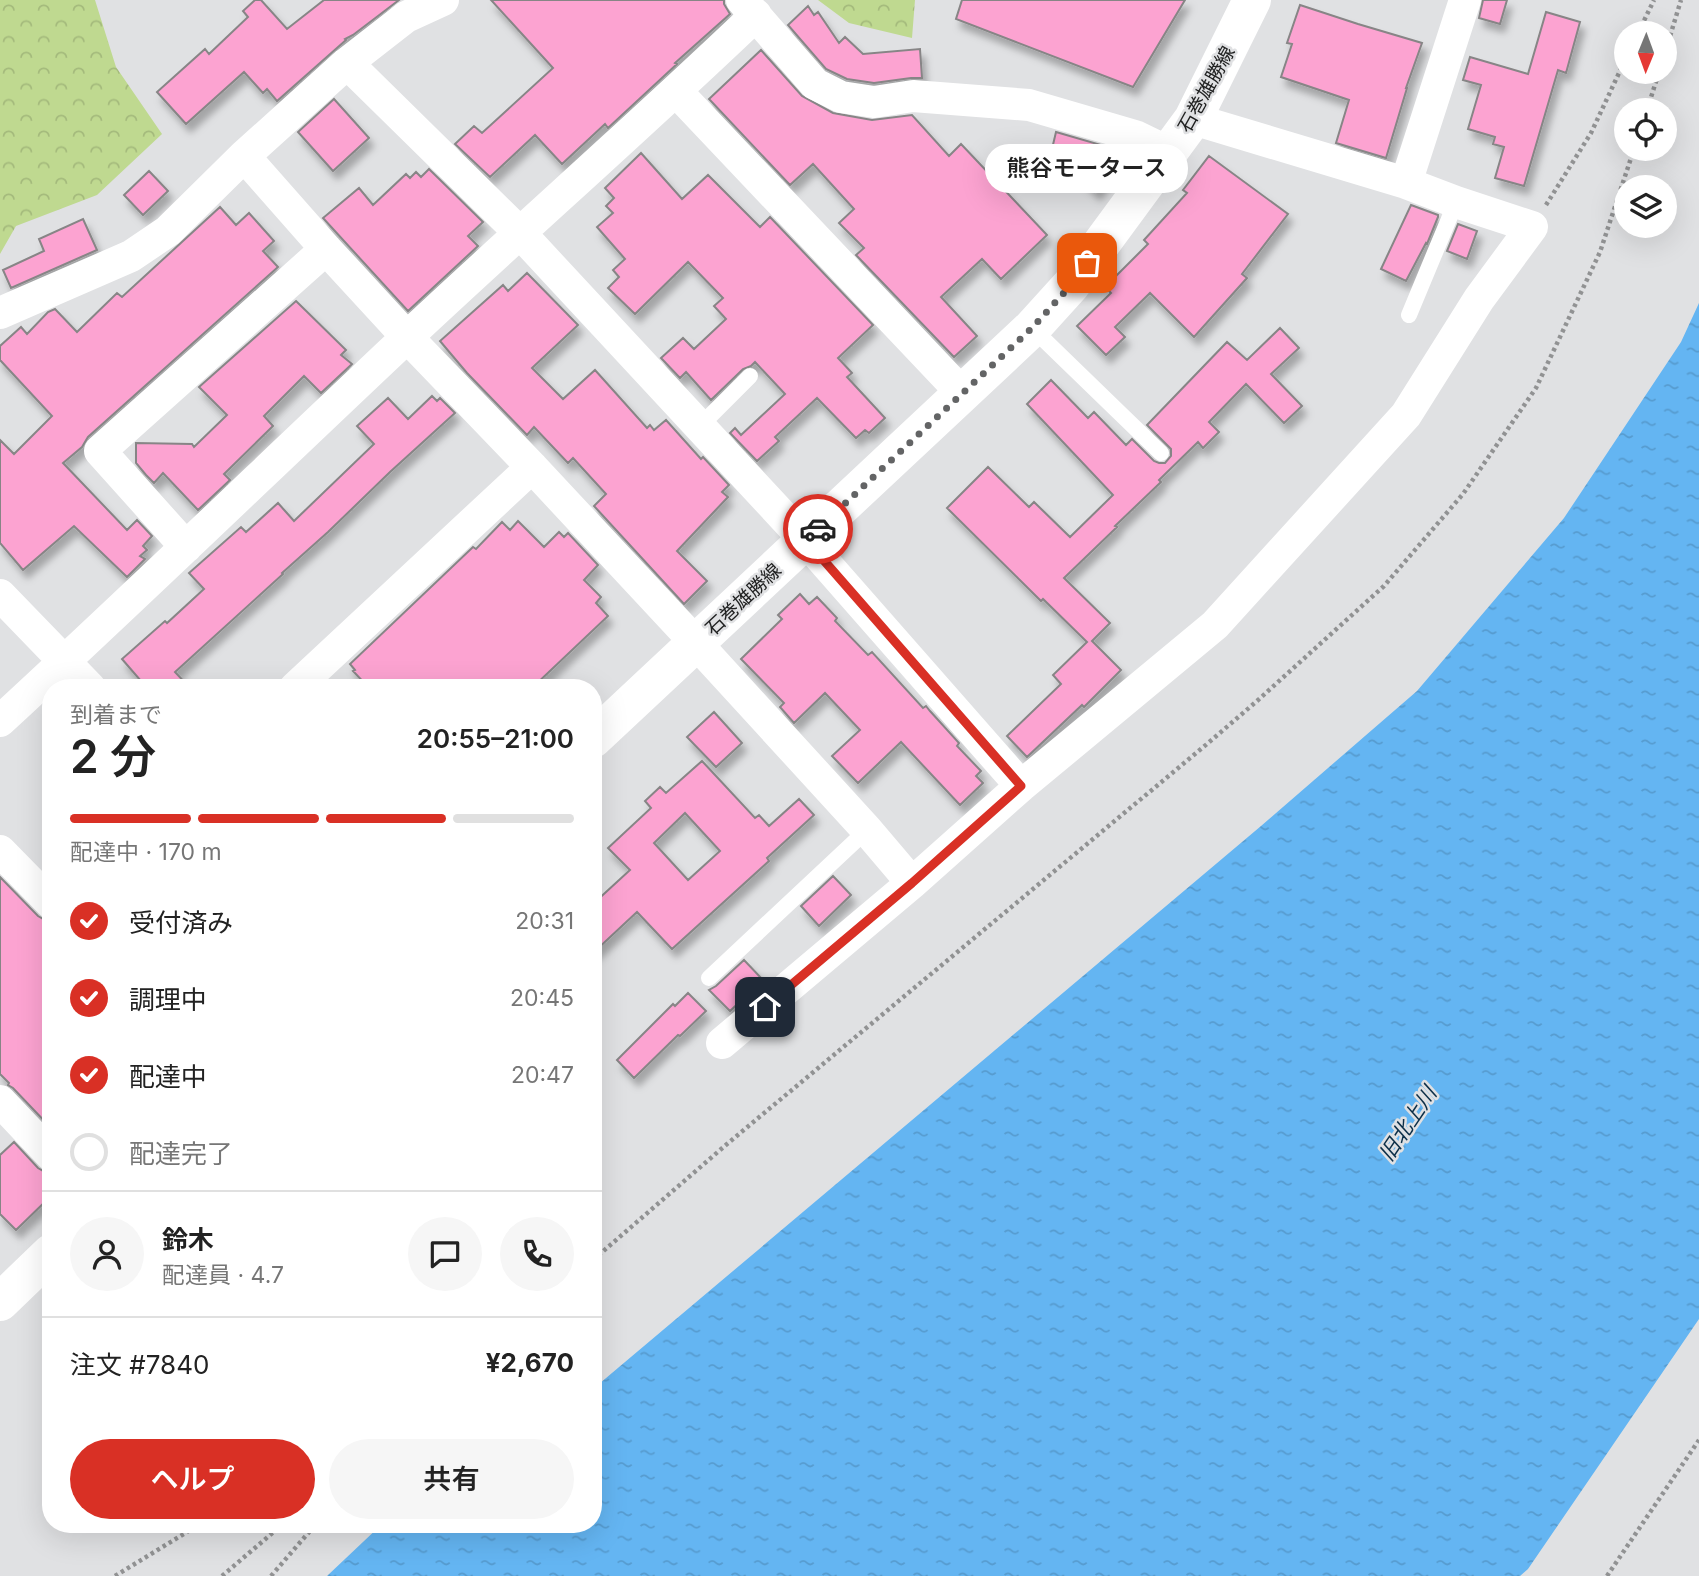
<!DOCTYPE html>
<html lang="ja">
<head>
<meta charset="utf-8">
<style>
	:root { --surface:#fff; --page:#f6f6f6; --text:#222; --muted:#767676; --line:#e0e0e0; --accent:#d93025 }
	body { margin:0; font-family:Inter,"Noto Sans JP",sans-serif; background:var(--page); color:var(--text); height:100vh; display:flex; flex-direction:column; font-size:26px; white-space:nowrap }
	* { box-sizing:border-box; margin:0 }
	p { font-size:23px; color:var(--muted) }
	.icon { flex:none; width:38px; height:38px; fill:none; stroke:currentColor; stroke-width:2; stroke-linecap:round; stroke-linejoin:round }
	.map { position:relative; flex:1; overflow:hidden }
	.drawer { position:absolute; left:42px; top:679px; width:560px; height:854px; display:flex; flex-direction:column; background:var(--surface); border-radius:28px; box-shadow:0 7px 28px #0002 }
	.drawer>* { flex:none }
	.needle { width:46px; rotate:181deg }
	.buttons { position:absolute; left:1614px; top:21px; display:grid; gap:14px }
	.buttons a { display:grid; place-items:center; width:63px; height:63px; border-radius:50%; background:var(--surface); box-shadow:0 7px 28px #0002; font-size:35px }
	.pin { position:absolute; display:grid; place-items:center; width:60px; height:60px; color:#fff; margin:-30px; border-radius:14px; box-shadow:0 4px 10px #0006 }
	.courier { position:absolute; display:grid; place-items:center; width:70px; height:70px; margin:-35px; border:5px solid #d93025; border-radius:50%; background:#fff; color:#222; box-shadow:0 2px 9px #0007 }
	.bubble { position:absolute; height:49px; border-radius:24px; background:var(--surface); box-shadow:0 7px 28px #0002; font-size:23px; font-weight:600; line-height:49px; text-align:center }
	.head em { font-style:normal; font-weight:600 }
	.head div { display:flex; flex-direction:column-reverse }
	.head { display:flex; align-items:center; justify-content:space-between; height:119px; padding:0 28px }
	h1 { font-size:46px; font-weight:600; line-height:52px }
	.bar { display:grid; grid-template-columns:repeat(4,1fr); gap:10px 7px; align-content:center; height:84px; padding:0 28px }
	.bar i { height:9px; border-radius:5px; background:var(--line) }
	.bar .current { background:var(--accent) }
	.bar p { grid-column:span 4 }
	.line { display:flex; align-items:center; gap:18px; padding:0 28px; border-top:2px solid var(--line) }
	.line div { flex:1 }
	.round { display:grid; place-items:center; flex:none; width:74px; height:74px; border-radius:37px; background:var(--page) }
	ol { padding:0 28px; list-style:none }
	li { display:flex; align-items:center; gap:21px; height:77px }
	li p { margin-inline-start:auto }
	li .icon { padding:7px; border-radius:50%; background:var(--accent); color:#fff; stroke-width:4 }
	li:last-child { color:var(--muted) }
	li i { width:38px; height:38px; border:4px solid var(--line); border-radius:50% }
	.primary-button { display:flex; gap:14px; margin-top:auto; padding:14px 28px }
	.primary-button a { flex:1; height:80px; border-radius:42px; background:var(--accent); color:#fff; font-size:28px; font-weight:600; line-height:80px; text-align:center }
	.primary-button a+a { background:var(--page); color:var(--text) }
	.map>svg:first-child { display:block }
	.forest { fill:url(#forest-crowns) }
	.water { fill:url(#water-ripples) }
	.building { fill:#fca3d1; stroke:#878586; stroke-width:2; fill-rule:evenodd; filter:url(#shadow) }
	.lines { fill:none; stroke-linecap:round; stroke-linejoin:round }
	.path { stroke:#919293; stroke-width:4.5; stroke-dasharray:3.5 3.5; stroke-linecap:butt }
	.service { stroke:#fff; stroke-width:16 }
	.minor { stroke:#fff; stroke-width:32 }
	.secondary { stroke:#fff; stroke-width:38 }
	.done { stroke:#636465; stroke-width:7; stroke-dasharray:0 12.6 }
	.route { stroke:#d93025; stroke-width:9 }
	.labels { text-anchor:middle; stroke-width:5; stroke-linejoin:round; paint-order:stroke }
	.street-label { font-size:19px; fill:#202121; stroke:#e0e1e3 }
	.water-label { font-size:21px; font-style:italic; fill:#0c2f48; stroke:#e0e1e3 }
</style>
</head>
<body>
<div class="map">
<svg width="1699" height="1576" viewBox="0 0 1699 1576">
	<defs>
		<pattern id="forest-crowns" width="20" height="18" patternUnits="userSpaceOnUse" patternTransform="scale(1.75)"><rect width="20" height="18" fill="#bfd990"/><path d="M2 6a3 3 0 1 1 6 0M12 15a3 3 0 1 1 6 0" fill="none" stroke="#a4ba7c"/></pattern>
		<pattern id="water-ripples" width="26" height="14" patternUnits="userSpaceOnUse" patternTransform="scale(1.75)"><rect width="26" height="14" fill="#64b5f2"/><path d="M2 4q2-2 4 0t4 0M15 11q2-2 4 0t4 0" fill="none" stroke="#569bcf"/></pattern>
		<filter id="shadow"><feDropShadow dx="4.5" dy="8" stdDeviation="3.5" flood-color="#0004"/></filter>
	</defs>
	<rect width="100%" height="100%" fill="#e0e1e3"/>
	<path class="forest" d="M 0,0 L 95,0 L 116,67 L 162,134 L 97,195 L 16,226 L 0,254 Z
		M 818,0 L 915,0 L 912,38 L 849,23 Z"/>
	<path class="water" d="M 1699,303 L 1699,1319 L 1528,1569 L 1520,1576 L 327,1576 L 382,1524 L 593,1524 L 593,1389 L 1261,826 L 1417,691 L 1564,518 L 1681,342 Z"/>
	<path class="building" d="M 255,0 L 261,0 L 287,29 L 324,0 L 399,0 L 353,35 L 345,39 L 346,40 L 277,101 L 267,89 L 263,93 L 244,72 L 186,124 L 157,92 L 205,49 L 209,54 L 248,17 L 243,11 Z
		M 491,0 L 724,0 L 724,4 L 730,14 L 675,63 L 677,64 L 608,128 L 605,124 L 562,164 L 535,135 L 490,177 L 455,144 L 474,126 L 482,133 L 553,68 Z
		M 962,0 L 1185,0 L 1133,87 L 956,19 Z
		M 1483,0 L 1507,0 L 1500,24 L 1479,18 Z
		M 1300,5 L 1358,24 L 1422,43 L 1406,88 L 1407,88 L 1386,158 L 1336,143 L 1349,100 L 1281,77 L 1292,44 L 1287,43 Z
		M 808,6 L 814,15 L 818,12 L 839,43 L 845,37 L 863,54 L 920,49 L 922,78 L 911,78 L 874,83 L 847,79 L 826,69 L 788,25 Z
		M 1546,12 L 1580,22 L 1566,73 L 1558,70 L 1524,186 L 1495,178 L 1504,147 L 1493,144 L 1495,137 L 1468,129 L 1481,85 L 1463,80 L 1470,57 L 1528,74 Z
		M 761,50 L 802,96 L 833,113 L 872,120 L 912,115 L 949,156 L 961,144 L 1047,235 L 1001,279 L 982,259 L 941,297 L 977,336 L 954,357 L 856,255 L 864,248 L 839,223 L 854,209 L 813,164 L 790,185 L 709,99 Z
		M 334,99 L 369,138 L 333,171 L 298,132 Z
		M 1056,132 L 1125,152 L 1096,192 L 1052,149 Z
		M 641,153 L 682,199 L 708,175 L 760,227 L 770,217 L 873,325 L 838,358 L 852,373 L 847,377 L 885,418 L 869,433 L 865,430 L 856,438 L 817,398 L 775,437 L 779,441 L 757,461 L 730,433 L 735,428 L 741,435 L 785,394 L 755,362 L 751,366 L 743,369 L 711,400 L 686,372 L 680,378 L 661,358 L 683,338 L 694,349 L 726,319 L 714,306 L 723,298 L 688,262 L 635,314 L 608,288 L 619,277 L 613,270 L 625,259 L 597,227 L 613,213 L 606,206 L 614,198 L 605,188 Z
		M 1209,156 L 1288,214 L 1242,274 L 1247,278 L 1194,337 L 1150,293 L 1115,327 L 1125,337 L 1106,355 L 1077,326 L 1111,293 L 1105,287 L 1148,244 L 1144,240 L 1187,193 L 1183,190 Z
		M 429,169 L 483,222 L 468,236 L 478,246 L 408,311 L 323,218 L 359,188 L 373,205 L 406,174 L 410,178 L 416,172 L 421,177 Z
		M 149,171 L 168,191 L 143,215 L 124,195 Z
		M 1411,205 L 1438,215 L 1438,217 L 1427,244 L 1426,243 L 1406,281 L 1381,269 Z
		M 220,207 L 236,225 L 249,213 L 274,241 L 263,251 L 278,267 L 88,437 L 82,447 L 63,463 L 127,530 L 137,520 L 152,536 L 143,546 L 147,550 L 140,556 L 145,559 L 127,577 L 74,526 L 23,570 L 0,543 L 0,440 L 14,454 L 52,416 L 0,360 L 0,346 L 21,327 L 27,334 L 48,312 L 55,309 L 77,332 L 117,293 L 122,297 Z
		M 83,219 L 97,250 L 11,288 L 3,270 L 44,251 L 39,239 Z
		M 1458,224 L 1477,231 L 1467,259 L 1447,251 Z
		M 527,273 L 578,325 L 532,368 L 563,399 L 595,370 L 647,428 L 650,425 L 654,430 L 666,420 L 701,459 L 703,457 L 729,485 L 722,492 L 728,497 L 677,551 L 707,581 L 684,604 L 594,506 L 606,494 L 573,458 L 568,463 L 534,427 L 527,435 L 467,373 L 440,341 L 503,285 L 508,291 Z
		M 296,301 L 346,350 L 341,355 L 352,364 L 321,393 L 304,376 L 264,416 L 273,426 L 224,474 L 230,480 L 198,510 L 163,473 L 154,483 L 146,475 L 136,463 L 136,443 L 192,444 L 194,447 L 227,415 L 199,387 Z
		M 1280,328 L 1299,348 L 1271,374 L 1302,406 L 1284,423 L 1246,384 L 1209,422 L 1219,432 L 1203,448 L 1198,442 L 1159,480 L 1161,482 L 1115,526 L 1117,527 L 1064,578 L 1110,623 L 1092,641 L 1121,670 L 1084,707 L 1082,705 L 1027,757 L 1007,736 L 1061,684 L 1053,675 L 1087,642 L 1043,599 L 1041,601 L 947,508 L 988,467 L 1029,507 L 1034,502 L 1070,537 L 1113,495 L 1027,404 L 1051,380 L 1088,418 L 1094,412 L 1126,445 L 1132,439 L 1154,461 L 1159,463 L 1165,463 L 1171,456 L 1171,449 L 1147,425 L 1227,342 L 1247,360 Z
		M 432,396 L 437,401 L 440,398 L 455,413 L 390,472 L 328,532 L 282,573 L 283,574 L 175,672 L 190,688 L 147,688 L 122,659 L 165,621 L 167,623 L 204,589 L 189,573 L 241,527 L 246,532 L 278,503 L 294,521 L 374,444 L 357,426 L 388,398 L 408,419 Z
		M 518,521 L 544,547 L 559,532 L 564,537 L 568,533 L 598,565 L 584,580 L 601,597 L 596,603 L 608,616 L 532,688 L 369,688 L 353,671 L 355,670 L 350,664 L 473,547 L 476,549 L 502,522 L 510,530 Z
		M 800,594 L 809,604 L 817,597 L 837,618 L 835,621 L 868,655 L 872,652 L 923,708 L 926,706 L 930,711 L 959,743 L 957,746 L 981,771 L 976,776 L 983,783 L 960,805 L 901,742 L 858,783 L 832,756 L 860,730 L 825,693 L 794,723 L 780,707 L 784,703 L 741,659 L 782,619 L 778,615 Z
		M 714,712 L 742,743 L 716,767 L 687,737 Z
		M 702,761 L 755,818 L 759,815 L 769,826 L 799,799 L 814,815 L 767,858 L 769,861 L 672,949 L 637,912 L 593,953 L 593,904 L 630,870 L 608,848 L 651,808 L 645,801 L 660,787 L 666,793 ZM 685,813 L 720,851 L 688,880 L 654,843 Z
		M 833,876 L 851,895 L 819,926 L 801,906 Z
		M 0,877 L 38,916 L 45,920 L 51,921 L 51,1128 L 13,1088 L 8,1085 L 9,1083 L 0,1074 Z
		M 744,960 L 763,980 L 730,1011 L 709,990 L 716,986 Z
		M 688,993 L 706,1011 L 680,1036 L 678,1035 L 634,1078 L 617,1060 L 673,1004 L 675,1006 Z
		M 14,1142 L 38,1168 L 45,1172 L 51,1173 L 51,1196 L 16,1230 L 0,1214 L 0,1155 Z"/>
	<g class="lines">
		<path class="path" d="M 1638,33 L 1654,0
			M 1664,56 L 1681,0
			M 1647,110 L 1659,72
			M 1546,205 L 1591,133 L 1626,58
			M 593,1260 L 727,1144 L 1207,744 L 1257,701 L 1384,586 L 1463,494 L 1536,388 L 1600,252 L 1634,149
			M 115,1576 L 200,1524
			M 222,1576 L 283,1524
			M 271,1576 L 316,1524
			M 1607,1576 L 1699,1440"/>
		<path class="service" d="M 1409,315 L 1456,202
			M 1032,328 L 1161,453
			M 700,426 L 750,376
			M 709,978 L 867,830"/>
		<path class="minor" d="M 742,0 L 815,84 L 841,97 L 874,102 L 913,96 L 1029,105 L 1135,136 L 1168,152
			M 347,63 L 520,233 L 805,540 L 1021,786
			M 676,91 L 962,393
			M 244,156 L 326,249 L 407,337 L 532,467 L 696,643 L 867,830 L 912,883
			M 1406,183 L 1465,0
			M 0,313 L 131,256 L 168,231 L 244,156 L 347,63 L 406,17 L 443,0
			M 186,547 L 100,451 L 326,249
			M 0,595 L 90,688
			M 295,688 L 532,467
			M 0,721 C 137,595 270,466 405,339 C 521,230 641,125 756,15
			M 0,851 L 51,903
			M 722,1043 L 912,883 L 1021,786 L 1215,625 L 1406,415 L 1479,299 L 1532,227 L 1456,202 L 1406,183 L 1193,119
			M 0,1101 L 51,1155"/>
		<path class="secondary" d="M 593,739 L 1032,328 L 1071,285 L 1193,119 L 1252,0
			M 0,1302 L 51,1253"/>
	</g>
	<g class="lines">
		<path class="done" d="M 818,529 L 1032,328 L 1071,285 L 1087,263"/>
		<path class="route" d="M 765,1007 L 912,883 L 1021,786 L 806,540 L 818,529"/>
	</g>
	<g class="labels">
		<g class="street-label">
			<text transform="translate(1206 89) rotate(-61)" y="7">石巻雄勝線</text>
			<text transform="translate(743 599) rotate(-43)" y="7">石巻雄勝線</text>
		</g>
		<g class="water-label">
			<text transform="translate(1408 1124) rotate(-56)" y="7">旧北上川</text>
		</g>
	</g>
</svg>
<div class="buttons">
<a><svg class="needle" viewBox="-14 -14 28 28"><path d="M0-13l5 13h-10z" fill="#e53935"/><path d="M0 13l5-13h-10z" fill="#767676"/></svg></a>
<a><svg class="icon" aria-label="locate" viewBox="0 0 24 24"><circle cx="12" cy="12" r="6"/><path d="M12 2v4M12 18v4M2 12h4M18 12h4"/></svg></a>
<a><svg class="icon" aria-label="layers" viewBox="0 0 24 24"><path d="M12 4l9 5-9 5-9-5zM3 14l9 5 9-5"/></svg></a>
</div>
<div class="pin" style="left:1087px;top:263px;background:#ea580c"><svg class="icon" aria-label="bag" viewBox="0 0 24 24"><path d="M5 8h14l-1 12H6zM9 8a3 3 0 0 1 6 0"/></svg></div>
<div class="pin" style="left:765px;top:1007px;background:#1f2937"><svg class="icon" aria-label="home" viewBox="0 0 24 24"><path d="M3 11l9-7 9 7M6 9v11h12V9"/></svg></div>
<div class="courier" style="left:818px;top:529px"><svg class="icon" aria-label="car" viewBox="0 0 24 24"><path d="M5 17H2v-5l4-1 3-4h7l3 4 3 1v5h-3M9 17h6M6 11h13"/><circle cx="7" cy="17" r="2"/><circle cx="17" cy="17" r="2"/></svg></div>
<div class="bubble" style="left:985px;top:144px;width:203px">熊谷モータース</div>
<section class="drawer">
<div class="head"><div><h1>2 分</h1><p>到着まで</p></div><em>20:55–21:00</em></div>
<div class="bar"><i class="current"></i><i class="current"></i><i class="current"></i><i></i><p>配達中 · 170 m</p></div>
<ol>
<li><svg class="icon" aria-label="check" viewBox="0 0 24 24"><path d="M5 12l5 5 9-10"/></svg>受付済み<p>20:31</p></li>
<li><svg class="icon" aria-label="check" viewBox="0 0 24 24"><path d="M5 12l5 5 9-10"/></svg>調理中<p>20:45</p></li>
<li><svg class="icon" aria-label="check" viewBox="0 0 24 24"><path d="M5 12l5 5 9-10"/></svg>配達中<p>20:47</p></li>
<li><i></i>配達完了</li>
</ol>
<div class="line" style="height:126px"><a class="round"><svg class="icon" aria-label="person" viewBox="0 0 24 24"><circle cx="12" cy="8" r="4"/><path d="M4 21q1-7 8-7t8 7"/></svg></a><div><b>鈴木</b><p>配達員 · 4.7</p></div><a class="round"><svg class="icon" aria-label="chat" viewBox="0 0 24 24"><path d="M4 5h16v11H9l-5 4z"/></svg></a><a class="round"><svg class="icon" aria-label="phone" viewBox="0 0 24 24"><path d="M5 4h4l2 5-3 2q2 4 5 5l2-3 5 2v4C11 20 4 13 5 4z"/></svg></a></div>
<div class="line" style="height:91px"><div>注文 #7840</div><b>¥2,670</b></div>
<div class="primary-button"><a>ヘルプ</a><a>共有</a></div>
</section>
</div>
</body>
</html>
